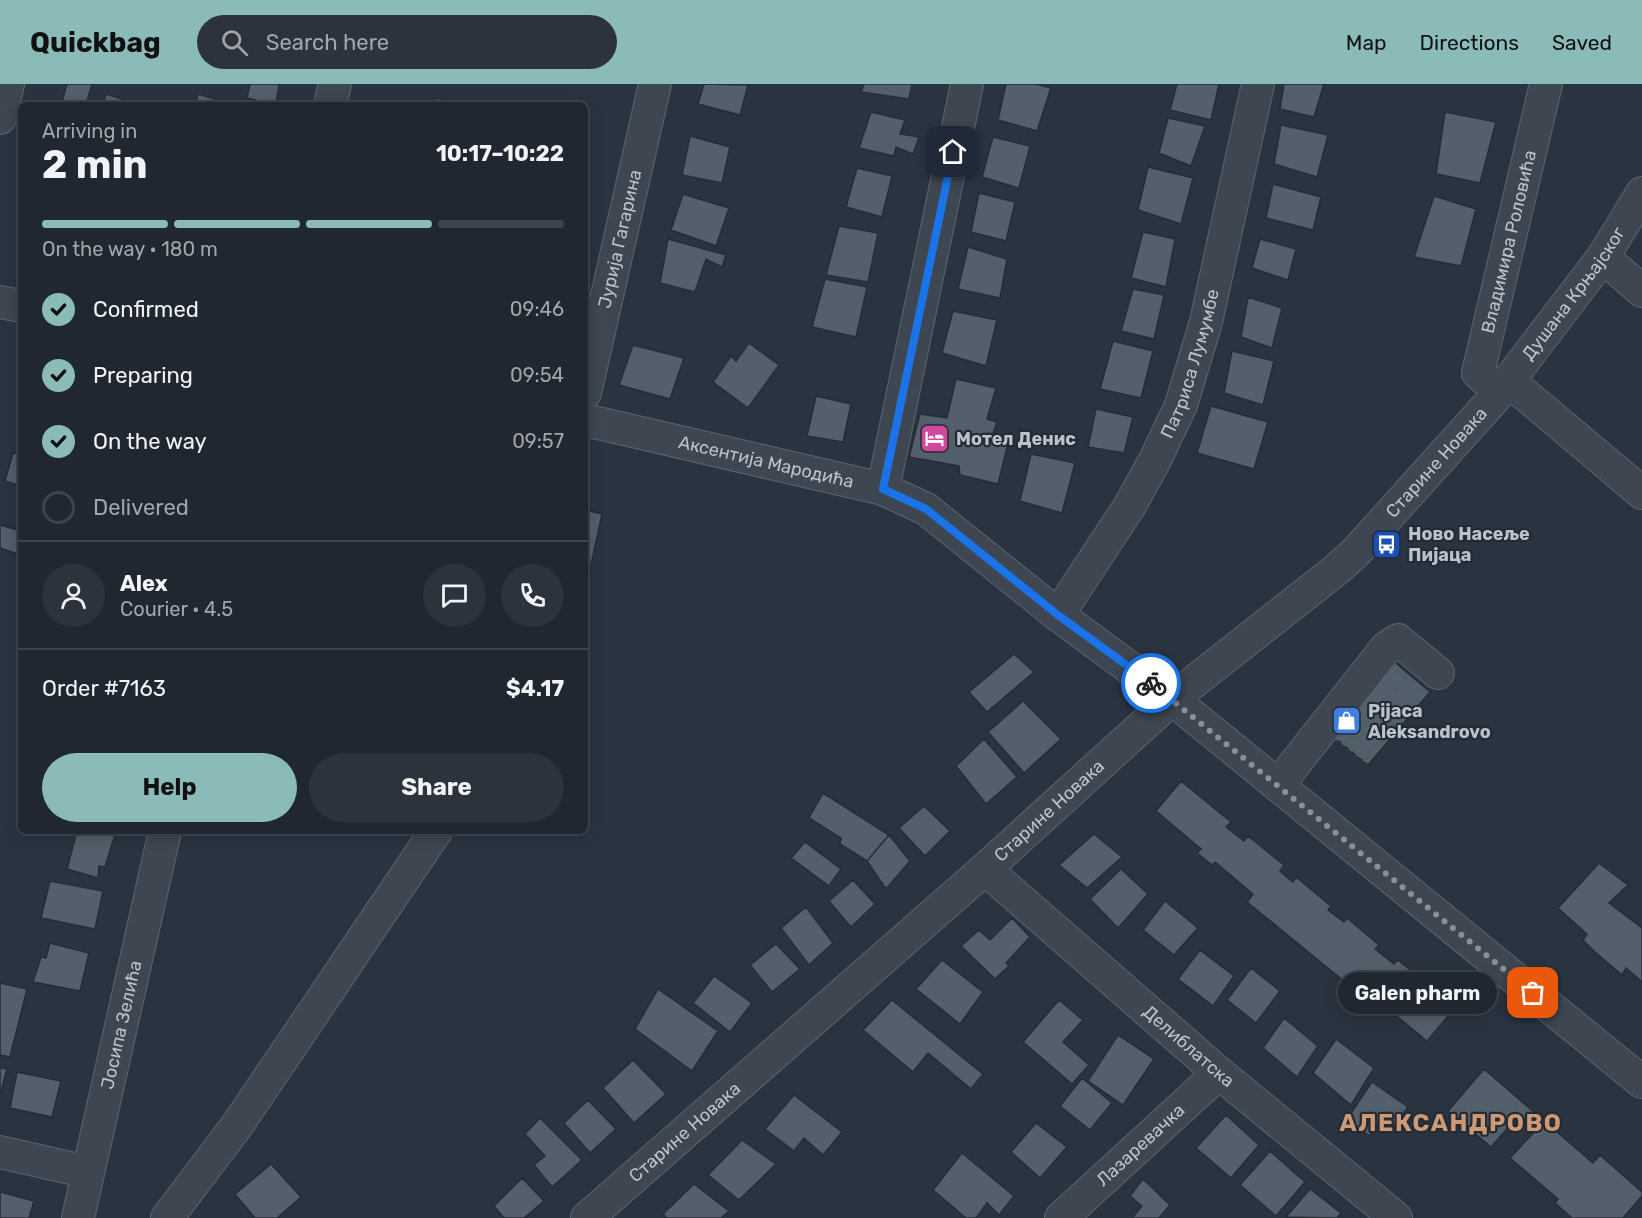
<!DOCTYPE html>
<html lang="en">
<head>
<meta charset="utf-8">
<style>
	:root { --surface:#202731; --page:#2d333d; --text:#f1f3f6; --muted:#a2a5ab; --line:#3d444d; --accent:#8bbbb9 }
	body { margin:0; font-family:Rubik,sans-serif; background:var(--page); color:var(--text); height:100vh; display:flex; flex-direction:column; font-size:22px; white-space:nowrap }
	* { box-sizing:border-box; margin:0 }
	p { font-size:20px; color:var(--muted) }
	.icon { flex:none; width:33px; height:33px; fill:none; stroke:currentColor; stroke-width:2; stroke-linecap:round; stroke-linejoin:round }
	.map { position:relative; flex:1; overflow:hidden }
	.sheet { position:absolute; left:18px; top:18px; width:570px; height:732px; display:flex; flex-direction:column; background:var(--surface); border-radius:9px; box-shadow:0 3px 15px #0003,0 0 0 2px var(--line) }
	.sheet>* { flex:none }
	.pin { position:absolute; display:grid; place-items:center; width:51px; height:51px; color:#fff; margin:-26px; border-radius:12px; box-shadow:0 3px 9px #0006 }
	.courier { position:absolute; display:grid; place-items:center; width:60px; height:60px; margin:-30px; border:4px solid #1a73e8; border-radius:50%; background:#fff; color:#222; box-shadow:0 2px 8px #0007 }
	.bubble { position:absolute; height:42px; border-radius:21px; background:var(--surface); box-shadow:0 3px 15px #0003,0 0 0 2px var(--line); font-size:20px; font-weight:700; line-height:42px; text-align:center }
	.headline em { font-style:normal; font-weight:700 }
	.headline div { display:flex; flex-direction:column-reverse }
	.headline { display:flex; align-items:center; justify-content:space-between; height:102px; padding:0 24px }
	h1 { font-size:39px; font-weight:700; line-height:45px }
	.bar { display:grid; grid-template-columns:repeat(4,1fr); gap:9px 6px; align-content:center; height:72px; padding:0 24px }
	.bar i { height:8px; border-radius:4px; background:var(--line) }
	.bar .selected { background:var(--accent) }
	.bar p { grid-column:span 4 }
	.line { display:flex; align-items:center; gap:15px; padding:0 24px; border-top:2px solid var(--line) }
	.line div { flex:1 }
	.round { display:grid; place-items:center; flex:none; width:63px; height:63px; border-radius:32px; background:var(--page) }
	ol { padding:0 24px; list-style:none }
	li { display:flex; align-items:center; gap:18px; height:66px }
	li p { margin-inline-start:auto }
	li .icon { padding:6px; border-radius:50%; background:var(--accent); color:#111; stroke-width:4 }
	li:last-child { color:var(--muted) }
	li i { width:33px; height:33px; border:3px solid var(--line); border-radius:50% }
	.cta { display:flex; gap:12px; margin-top:auto; padding:12px 24px }
	.cta a { flex:1; height:69px; border-radius:36px; background:var(--accent); color:#111; font-size:24px; font-weight:700; line-height:69px; text-align:center }
	.cta a+a { background:var(--page); color:var(--text) }
	header { display:flex; align-items:center; gap:36px; box-sizing:border-box; height:84px; padding:0 30px; background:var(--accent); color:#111 }
	header strong { font-size:28px }
	nav { display:flex; gap:33px; margin-inline-start:auto; font-size:21px }
	.search { width:420px; height:54px; background:var(--page); display:flex; align-items:center; gap:15px; box-sizing:border-box; padding:0 21px; border-radius:33px; color:var(--muted); font-size:22px }
	.map>svg:first-child { display:block }
	.building { fill:#535f6b; stroke:#252d38; stroke-width:1.5 }
	.lines { fill:none; stroke-linecap:round; stroke-linejoin:round }
	.minor-casing { stroke:#5c646e; stroke-width:34 }
	.path { stroke:#4c5f61; stroke-width:4; stroke-dasharray:4.5 4.5; stroke-linecap:butt }
	.minor { stroke:#3e4651; stroke-width:32 }
	.done { stroke:#88909b; stroke-width:6; stroke-dasharray:0 10.8 }
	.route { stroke:#1a73e8; stroke-width:8 }
	.labels { text-anchor:middle; stroke-width:4.5; stroke-linejoin:round; paint-order:stroke }
	.street-label { font-size:18px; fill:#bbc2cb; stroke:#232b36 }
	.poi-label { font-size:18px; font-weight:bold; fill:#bbc2cb; stroke:#232b36; text-anchor:start }
	.district-label { font-size:24px; font-weight:bold; letter-spacing:1.5px; fill:#cd9874; stroke:#232b36 }
</style>
</head>
<body>
<header>
<strong>Quickbag</strong>
<div class="search"><svg class="icon" aria-label="search" viewBox="0 0 24 24"><circle cx="10" cy="10" r="6"/><path d="M15 15l6 6"/></svg>Search here</div>
<nav><a>Map</a><a>Directions</a><a>Saved</a></nav>
</header>
<div class="map">
<svg width="1642" height="1134" viewBox="0 0 1642 1134">
	<rect width="100%" height="100%" fill="#2a3441"/>
	<path class="building" d="M 67,0 L 92,0 L 86,21 L 61,21 Z
		M 250,0 L 279,0 L 276,21 L 247,14 Z
		M 704,0 L 748,1 L 740,31 L 698,20 Z
		M 864,0 L 912,0 L 909,15 L 861,8 Z
		M 1006,0 L 1036,0 L 1051,4 L 1037,47 L 998,36 Z
		M 1177,0 L 1219,0 L 1211,36 L 1170,26 Z
		M 1284,0 L 1324,0 L 1314,33 L 1280,25 Z
		M 106,10 L 138,20 L 138,21 L 103,21 Z
		M 198,10 L 235,21 L 195,21 Z
		M 436,14 L 470,21 L 435,21 Z
		M 871,28 L 905,36 L 900,50 L 919,53 L 913,70 L 896,63 L 894,72 L 859,64 Z
		M 1445,28 L 1496,38 L 1480,99 L 1436,90 Z
		M 1168,34 L 1205,42 L 1191,82 L 1159,69 Z
		M 1281,41 L 1328,51 L 1317,93 L 1274,80 Z
		M 690,52 L 730,63 L 722,99 L 682,91 Z
		M 993,53 L 1030,62 L 1019,104 L 982,93 Z
		M 1148,83 L 1193,94 L 1181,140 L 1138,126 Z
		M 857,84 L 892,92 L 882,133 L 846,123 Z
		M 1273,100 L 1321,113 L 1313,146 L 1266,134 Z
		M 979,109 L 1015,118 L 1006,157 L 971,148 Z
		M 683,110 L 729,124 L 716,162 L 671,146 Z
		M 1434,112 L 1476,125 L 1461,182 L 1414,173 Z
		M 839,142 L 878,149 L 868,198 L 826,191 Z
		M 1143,148 L 1175,155 L 1166,203 L 1131,194 Z
		M 668,155 L 726,171 L 722,183 L 706,175 L 695,208 L 660,199 Z
		M 1260,155 L 1296,165 L 1288,196 L 1252,184 Z
		M 968,163 L 1007,175 L 1000,214 L 958,205 Z
		M 825,195 L 867,203 L 856,253 L 812,243 Z
		M 1133,205 L 1164,211 L 1154,255 L 1121,247 Z
		M 1248,213 L 1282,224 L 1272,264 L 1241,253 Z
		M 953,227 L 997,236 L 986,282 L 942,269 Z
		M 1113,257 L 1153,267 L 1141,314 L 1100,305 Z
		M 749,259 L 779,281 L 748,324 L 713,298 L 731,272 L 736,277 Z
		M 633,261 L 684,274 L 670,315 L 619,301 Z
		M 1232,267 L 1274,277 L 1263,321 L 1224,309 Z
		M 956,295 L 996,304 L 987,335 L 997,338 L 991,355 L 1008,359 L 998,400 L 960,391 L 959,382 L 909,373 L 920,330 L 947,334 Z
		M 816,312 L 851,320 L 843,358 L 807,352 Z
		M 1211,322 L 1268,338 L 1254,385 L 1197,369 Z
		M 1096,325 L 1133,333 L 1124,369 L 1088,363 Z
		M 13,369 L 21,371 L 21,402 L 5,397 Z
		M 1031,370 L 1075,379 L 1062,429 L 1020,417 Z
		M 585,426 L 602,430 L 589,490 L 585,489 Z
		M 21,428 L 21,471 L 0,464 L 0,441 L 17,446 Z
		M 1014,570 L 1034,588 L 987,628 L 969,608 Z
		M 1391,575 L 1430,608 L 1368,681 L 1330,650 Z
		M 1023,617 L 1061,655 L 1024,689 L 988,648 Z
		M 984,655 L 1017,693 L 986,720 L 956,682 Z
		M 1181,697 L 1231,738 L 1226,743 L 1244,757 L 1248,752 L 1284,781 L 1280,787 L 1293,798 L 1296,793 L 1331,822 L 1328,826 L 1344,838 L 1347,834 L 1379,861 L 1375,865 L 1394,880 L 1398,876 L 1430,902 L 1426,907 L 1438,916 L 1435,919 L 1449,931 L 1427,957 L 1349,893 L 1345,898 L 1247,818 L 1253,810 L 1215,778 L 1212,781 L 1197,769 L 1201,765 L 1156,727 Z
		M 823,709 L 889,751 L 867,777 L 840,760 L 841,754 L 809,734 Z
		M 924,722 L 950,747 L 925,772 L 899,744 Z
		M 77,747 L 116,747 L 105,783 L 99,782 L 98,794 L 67,785 Z
		M 1094,750 L 1122,773 L 1087,804 L 1059,781 Z
		M 889,751 L 910,777 L 886,805 L 867,777 Z
		M 805,758 L 841,785 L 829,802 L 791,774 Z
		M 1599,779 L 1628,801 L 1609,819 L 1642,844 L 1642,898 L 1626,884 L 1622,891 L 1595,868 L 1583,856 L 1587,850 L 1558,824 Z
		M 1121,785 L 1148,810 L 1118,844 L 1090,815 Z
		M 853,796 L 875,820 L 851,843 L 829,817 Z
		M 50,797 L 103,807 L 95,845 L 41,834 Z
		M 1165,817 L 1198,844 L 1174,871 L 1143,846 Z
		M 806,823 L 833,859 L 809,881 L 781,844 Z
		M 1012,834 L 1030,853 L 1006,879 L 1009,882 L 995,895 L 961,862 L 979,846 L 990,856 Z
		M 50,859 L 89,869 L 80,907 L 33,898 L 41,873 L 46,874 Z
		M 776,860 L 800,885 L 772,908 L 750,881 Z
		M 1200,866 L 1234,892 L 1213,922 L 1178,895 Z
		M 942,876 L 983,908 L 960,940 L 916,905 Z
		M 1251,884 L 1280,907 L 1256,939 L 1227,916 Z
		M 714,892 L 752,919 L 730,948 L 693,919 Z
		M 0,899 L 27,905 L 10,973 L 0,971 Z
		M 658,905 L 718,947 L 692,987 L 635,945 Z
		M 892,916 L 983,990 L 971,1005 L 928,969 L 913,988 L 863,946 Z
		M 1059,916 L 1083,936 L 1063,958 L 1089,981 L 1072,1000 L 1023,958 Z
		M 1284,934 L 1318,962 L 1297,993 L 1263,964 Z
		M 1118,951 L 1154,975 L 1123,1021 L 1088,997 Z
		M 1336,955 L 1374,984 L 1351,1021 L 1313,989 Z
		M 633,976 L 666,1010 L 634,1039 L 603,1004 Z
		M 0,984 L 7,985 L 0,1011 Z
		M 1484,985 L 1593,1079 L 1600,1071 L 1642,1108 L 1642,1112 L 1623,1134 L 1572,1134 L 1555,1119 L 1558,1115 L 1510,1074 L 1536,1046 L 1519,1031 L 1491,1063 L 1448,1027 Z
		M 17,988 L 61,997 L 52,1033 L 10,1024 Z
		M 1082,994 L 1112,1019 L 1090,1046 L 1060,1022 Z
		M 1372,998 L 1408,1023 L 1390,1047 L 1379,1039 L 1369,1052 L 1347,1035 Z
		M 794,1011 L 842,1048 L 823,1071 L 804,1054 L 794,1067 L 765,1045 Z
		M 588,1016 L 616,1045 L 590,1069 L 564,1039 Z
		M 1226,1031 L 1259,1061 L 1231,1094 L 1196,1064 Z
		M 540,1034 L 582,1076 L 552,1103 L 534,1081 L 545,1072 L 525,1050 Z
		M 1036,1039 L 1067,1063 L 1040,1094 L 1011,1068 Z
		M 742,1056 L 776,1080 L 739,1116 L 708,1091 Z
		M 1270,1067 L 1305,1098 L 1276,1132 L 1240,1101 Z
		M 962,1069 L 1014,1112 L 999,1131 L 987,1119 L 976,1134 L 966,1134 L 933,1106 Z
		M 271,1080 L 301,1113 L 277,1134 L 255,1134 L 235,1110 Z
		M 522,1094 L 544,1117 L 524,1134 L 504,1134 L 494,1122 Z
		M 1143,1095 L 1170,1121 L 1159,1134 L 1132,1134 L 1142,1122 L 1130,1112 Z
		M 694,1100 L 729,1127 L 721,1134 L 667,1134 L 663,1130 Z
		M 1310,1105 L 1341,1129 L 1337,1134 L 1286,1133 Z
		M 0,1108 L 34,1117 L 29,1134 L 0,1134 Z"/>
	<g class="lines">
		<defs>
			<g id="minor">
				<path d="M 330,21 L 335,0"/>
				<path d="M 0,34 L 8,0"/>
				<path d="M 1603,173 L 1642,207"/>
				<path d="M 0,218 L 21,222"/>
				<path d="M 1509,297 L 1642,409"/>
				<path id="s1" d="M 1500,308 L 1478,289 L 1546,0"/>
				<path id="s2" d="M 585,309 L 655,0"/>
				<path id="s3" d="M 585,336 L 883,405 L 926,425 L 1058,531 L 1172,615 L 1642,998"/>
				<path d="M 883,405 L 967,0"/>
				<path id="s4" d="M 1058,531 L 1129,423 L 1155,376 L 1181,321 L 1206,238 L 1258,0"/>
				<path d="M 1279,702 L 1289,687 L 1386,564 L 1398,556 L 1438,589"/>
				<path id="s5" d="M 985,785 L 1219,989 L 1396,1134"/>
				<path d="M 0,1068 L 88,1088"/>
				<path id="s6" d="M 78,1134 L 165,747"/>
				<path d="M 167,1134 L 238,1040 L 436,747"/>
				<path id="s7" d="M 587,1134 L 985,785 L 1172,615 L 1336,486 L 1355,469 L 1500,308 L 1603,173 L 1642,109"/>
				<path id="s8" d="M 1061,1134 L 1219,989"/>
			</g>
		</defs>
		<use href="#minor" class="minor-casing"/>
		<path class="path" d="M 1390,580 L 1420,607 L 1365,676 L 1332,650 Z
			M 1377,626 L 1393,640
			M 1347,663 L 1405,595"/>
		<use href="#minor" class="minor"/>
	</g>
	<g class="lines">
		<path class="done" d="M 1151,599 L 1533,909"/>
		<path class="route" d="M 953,68 L 883,405 L 926,425 L 1058,531 L 1151,599"/>
	</g>
	<defs>
		<symbol id="hotel-square" viewBox="-11 -11 22 22"><rect x="-9" y="-9" width="18" height="18" rx="4" fill="#d1479c" stroke="#232b36"/><path d="M-6-4.5h1.5V1H6V5H4.5V3h-9V5H-6ZM-4 0a1.8 1.8 0 1 1 3.6 0ZM.5 0V-2.5h3Q6-2.5 6 0Z" fill="#fff"/></symbol>
		<symbol id="bus-square" viewBox="-11 -11 22 22"><rect x="-9" y="-9" width="18" height="18" rx="4" fill="#1a4fb4" stroke="#232b36"/><path d="M-5-6H5V4H4V6H2V4H-2V6H-4V4H-5ZM-3.5-4V0h7V-4ZM-3.5 1.2v1.5H-2V1.2ZM2 1.2v1.5H3.5V1.2Z" fill="#fff"/></symbol>
		<symbol id="shop-square" viewBox="-11 -11 22 22"><rect x="-9" y="-9" width="18" height="18" rx="4" fill="#3f7fe0" stroke="#232b36"/><path d="M-5-2.5h2.3a2.7 3.5 0 0 1 5.4 0H5L5.5 6h-11ZM-1.5-2.5h3a1.5 2.3 0 0 0-3 0Z" fill="#fff"/></symbol>
	</defs>
	<g fill-rule="evenodd">
		<use href="#hotel-square" x="918" y="338" width="33" height="33"/>
		<use href="#bus-square" x="1370" y="444" width="33" height="33"/>
		<use href="#shop-square" x="1330" y="620" width="33" height="33"/>
	</g>
	<g class="labels">
		<g class="street-label">
			<text dy="6" stroke="none"><textPath href="#s2" startOffset="158">Јурија Гагарина</textPath></text>
			<text dy="6" stroke="none"><textPath href="#s1" startOffset="164">Владимира Роловића</textPath></text>
			<text dy="6" stroke="none"><textPath href="#s7" startOffset="1356">Душана Крњајског</textPath></text>
			<text dy="6" stroke="none"><textPath href="#s4" startOffset="286">Патриса Лумумбе</textPath></text>
			<text dy="6" stroke="none"><textPath href="#s3" startOffset="186">Аксентија Мародића</textPath></text>
			<text dy="6" stroke="none"><textPath href="#s7" startOffset="1138">Старине Новака</textPath></text>
			<text dy="6" stroke="none"><textPath href="#s7" startOffset="616">Старине Новака</textPath></text>
			<text dy="6" stroke="none"><textPath href="#s6" startOffset="198">Јосипа Зелића</textPath></text>
			<text dy="6" stroke="none"><textPath href="#s5" startOffset="270">Делиблатска</textPath></text>
			<text dy="6" stroke="none"><textPath href="#s7" startOffset="130">Старине Новака</textPath></text>
			<text dy="6" stroke="none"><textPath href="#s8" startOffset="108">Лазаревачка</textPath></text>
		</g>
		<g class="poi-label">
			<text x="956" y="361">Мотел Денис</text>
			<text x="1408" y="456">Ново Насеље<tspan x="1408" dy="21">Пијаца</tspan></text>
			<text x="1368" y="633">Pijaca<tspan x="1368" dy="21">Aleksandrovo</tspan></text>
		</g>
		<g class="district-label">
			<text x="1451" y="1047">АЛЕКСАНДРОВО</text>
		</g>
	</g>
</svg>
<div class="pin" style="left:1533px;top:909px;background:#ea580c"><svg class="icon" aria-label="bag" viewBox="0 0 24 24"><path d="M5 8h14l-1 12H6zM9 8a3 3 0 0 1 6 0"/></svg></div>
<div class="pin" style="left:953px;top:68px;background:#1f2937"><svg class="icon" aria-label="home" viewBox="0 0 24 24"><path d="M3 11l9-7 9 7M6 9v11h12V9"/></svg></div>
<div class="courier" style="left:1151px;top:599px"><svg class="icon" aria-label="bike" viewBox="0 0 24 24"><circle cx="6" cy="16" r="4"/><circle cx="18" cy="16" r="4"/><path d="M6 16l4-8h5l3 8M10 8l3 8H6M13 5h3"/></svg></div>
<div class="bubble" style="left:1338px;top:888px;width:159px">Galen pharm</div>
<section class="sheet">
<div class="headline"><div><h1>2 min</h1><p>Arriving in</p></div><em>10:17–10:22</em></div>
<div class="bar"><i class="selected"></i><i class="selected"></i><i class="selected"></i><i></i><p>On the way · 180 m</p></div>
<ol>
<li><svg class="icon" aria-label="check" viewBox="0 0 24 24"><path d="M5 12l5 5 9-10"/></svg>Confirmed<p>09:46</p></li>
<li><svg class="icon" aria-label="check" viewBox="0 0 24 24"><path d="M5 12l5 5 9-10"/></svg>Preparing<p>09:54</p></li>
<li><svg class="icon" aria-label="check" viewBox="0 0 24 24"><path d="M5 12l5 5 9-10"/></svg>On the way<p>09:57</p></li>
<li><i></i>Delivered</li>
</ol>
<div class="line" style="height:108px"><a class="round"><svg class="icon" aria-label="person" viewBox="0 0 24 24"><circle cx="12" cy="8" r="4"/><path d="M4 21q1-7 8-7t8 7"/></svg></a><div><b>Alex</b><p>Courier · 4.5</p></div><a class="round"><svg class="icon" aria-label="chat" viewBox="0 0 24 24"><path d="M4 5h16v11H9l-5 4z"/></svg></a><a class="round"><svg class="icon" aria-label="phone" viewBox="0 0 24 24"><path d="M5 4h4l2 5-3 2q2 4 5 5l2-3 5 2v4C11 20 4 13 5 4z"/></svg></a></div>
<div class="line" style="height:78px"><div>Order #7163</div><b>$4.17</b></div>
<div class="cta"><a>Help</a><a>Share</a></div>
</section>
</div>
</body>
</html>
